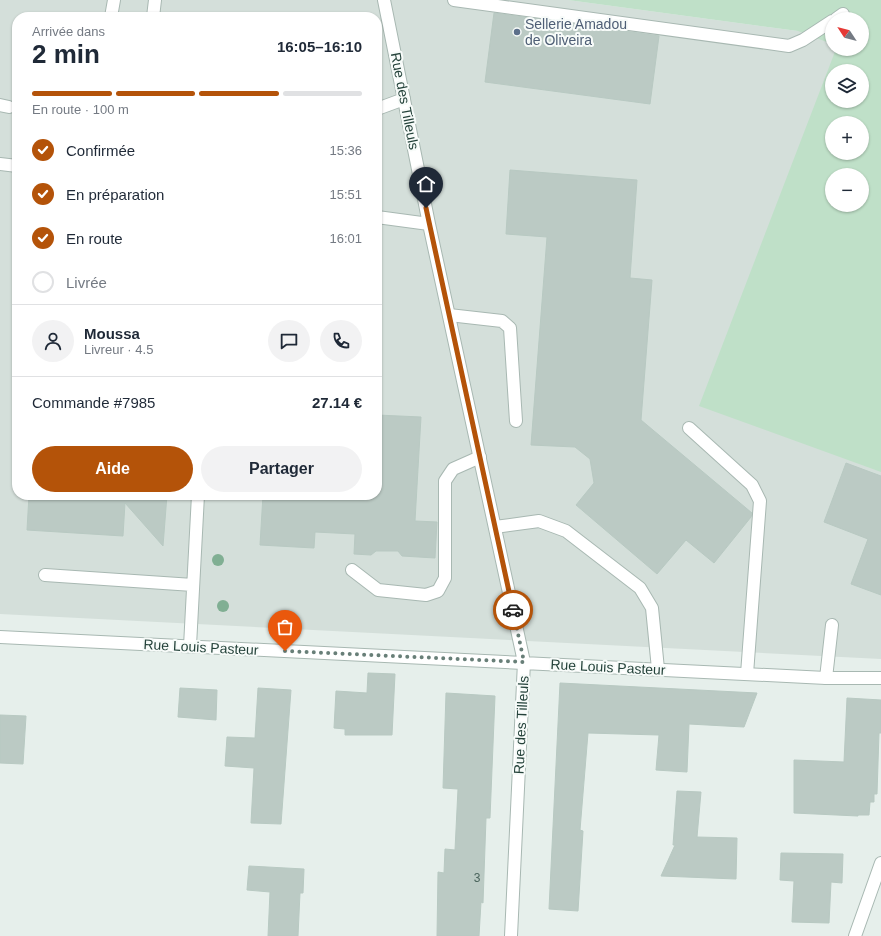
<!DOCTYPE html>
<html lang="fr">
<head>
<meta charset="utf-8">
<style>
	:root { --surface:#fff; --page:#f2f2f3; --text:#1f2937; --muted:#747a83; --line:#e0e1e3; --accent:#b45309 }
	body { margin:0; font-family:Helvetica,sans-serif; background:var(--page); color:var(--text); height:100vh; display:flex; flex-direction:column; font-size:15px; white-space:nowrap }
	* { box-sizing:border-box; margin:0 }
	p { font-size:13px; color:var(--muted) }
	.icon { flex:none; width:22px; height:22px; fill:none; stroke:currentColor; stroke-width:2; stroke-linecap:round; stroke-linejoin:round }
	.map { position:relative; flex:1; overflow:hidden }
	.details { position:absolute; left:12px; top:12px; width:370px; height:488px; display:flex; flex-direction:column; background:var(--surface); border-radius:16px; box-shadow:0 1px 3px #0004 }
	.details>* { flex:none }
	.needle { width:26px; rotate:306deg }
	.tools { position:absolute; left:825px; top:12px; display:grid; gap:8px }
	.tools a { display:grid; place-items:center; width:44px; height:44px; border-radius:50%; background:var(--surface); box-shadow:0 1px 3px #0004; font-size:20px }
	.pin { position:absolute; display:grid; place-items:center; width:34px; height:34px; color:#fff; margin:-41px -17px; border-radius:50% 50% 50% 0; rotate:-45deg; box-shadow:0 0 4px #0007 }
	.pin .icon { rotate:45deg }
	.courier { position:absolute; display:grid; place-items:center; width:40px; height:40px; margin:-20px; border:3px solid #b45309; border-radius:50%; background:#fff; color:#222; box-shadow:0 1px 5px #0007 }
	.headline em { font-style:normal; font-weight:800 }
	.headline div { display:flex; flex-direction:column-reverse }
	.headline { display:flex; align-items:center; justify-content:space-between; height:68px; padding:0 20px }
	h1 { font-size:26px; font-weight:800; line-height:30px }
	.bar { display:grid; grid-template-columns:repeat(4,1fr); gap:6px 4px; align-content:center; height:48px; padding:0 20px }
	.bar i { height:5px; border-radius:3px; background:var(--line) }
	.bar .selected { background:var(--accent) }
	.bar p { grid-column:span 4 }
	.line { display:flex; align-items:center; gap:10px; padding:0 20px; border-top:1px solid var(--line) }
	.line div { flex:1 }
	.round { display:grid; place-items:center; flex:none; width:42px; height:42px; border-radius:21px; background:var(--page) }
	ol { padding:0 20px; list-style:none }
	li { display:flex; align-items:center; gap:12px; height:44px }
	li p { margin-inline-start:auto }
	li .icon { padding:4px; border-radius:50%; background:var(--accent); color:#fff; stroke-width:4 }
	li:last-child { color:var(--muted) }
	li i { width:22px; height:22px; border:2px solid var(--line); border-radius:50% }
	.primary-button { display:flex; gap:8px; margin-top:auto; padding:8px 20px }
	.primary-button a { flex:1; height:46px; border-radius:24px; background:var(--accent); color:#fff; font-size:16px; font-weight:800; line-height:46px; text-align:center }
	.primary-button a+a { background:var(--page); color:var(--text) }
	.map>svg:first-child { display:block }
	.built { fill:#d4dfda; fill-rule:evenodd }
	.green { fill:#bfe0c8; fill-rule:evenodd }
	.building { fill:#bbcac4; stroke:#b8c9c2 }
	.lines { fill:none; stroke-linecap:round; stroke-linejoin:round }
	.service-casing { stroke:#a8b8b2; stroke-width:14 }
	.minor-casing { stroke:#a8b8b2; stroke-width:14 }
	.service { stroke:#fff; stroke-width:12 }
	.minor { stroke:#fff; stroke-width:12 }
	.tree { fill:#80af93 }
	.done { stroke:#687f78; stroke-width:4; stroke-dasharray:0 7.2 }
	.route { stroke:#b45309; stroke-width:5 }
	.service-dot { fill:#5c6f8a; stroke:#f7fbf9; stroke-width:1.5 }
	.labels { text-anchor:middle; stroke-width:4; stroke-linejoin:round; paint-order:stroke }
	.number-label { font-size:12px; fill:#4a645c }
	.service-label { font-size:14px; fill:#4e5e75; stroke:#f7fbf9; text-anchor:start }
	.street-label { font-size:14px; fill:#24423a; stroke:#f7fbf9 }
</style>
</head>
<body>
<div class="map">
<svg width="881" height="936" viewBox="0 0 881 936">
	<rect width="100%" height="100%" fill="#e6efeb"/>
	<path class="built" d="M 0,0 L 568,0 L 798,31 L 881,0 L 881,659 L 0,614 ZM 17,17 L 377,17 L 377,495 L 17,495 ZM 832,19 L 862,19 L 862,49 L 832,49 ZM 832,71 L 862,71 L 862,101 L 832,101 ZM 832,123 L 862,123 L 862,153 L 832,153 ZM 832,175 L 862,175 L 862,205 L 832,205 Z"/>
	<path class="green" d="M 568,0 L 881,0 L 881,472 L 699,406 L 836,49 L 862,49 L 862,19 L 832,19 L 832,44 L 798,31 ZM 832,71 L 862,71 L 862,101 L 832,101 ZM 832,123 L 862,123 L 862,153 L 832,153 ZM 832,175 L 862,175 L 862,205 L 832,205 Z"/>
	<path class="building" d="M 494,13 L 659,36 L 650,104 L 485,82 Z
		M 510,170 L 637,180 L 630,278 L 652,280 L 641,420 L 752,513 L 751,517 L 714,563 L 686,540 L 657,574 L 576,505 L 594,483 L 590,459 L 575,447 L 531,445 L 547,237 L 506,234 Z
		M 377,415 L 421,417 L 415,521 L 437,522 L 435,558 L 402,556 L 398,551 L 376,551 L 371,555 L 354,554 L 355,534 L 315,532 L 314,548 L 260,545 L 263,495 L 377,495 Z
		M 846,463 L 881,476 L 881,595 L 851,584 L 868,539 L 824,522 Z
		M 29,495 L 167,495 L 163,546 L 125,503 L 123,536 L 27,530 Z
		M 368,673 L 395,674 L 392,735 L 345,735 L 345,729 L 334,728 L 336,691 L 367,693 Z
		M 560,683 L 757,693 L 744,727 L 689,724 L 687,772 L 656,770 L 659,735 L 588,733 L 580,830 L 583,831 L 578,911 L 549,909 Z
		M 180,688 L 217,690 L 216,720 L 178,717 Z
		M 258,688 L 291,690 L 281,824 L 251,823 L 254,768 L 225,766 L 227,737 L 255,738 Z
		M 446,693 L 495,696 L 490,818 L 486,818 L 483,903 L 481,902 L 479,936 L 437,936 L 438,872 L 444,873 L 445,849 L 455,850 L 458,789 L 443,788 Z
		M 847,698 L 881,700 L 881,733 L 879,733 L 877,794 L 874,794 L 874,802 L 870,802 L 869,815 L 858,815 L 858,816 L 794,813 L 794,760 L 844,762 Z
		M 0,715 L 26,716 L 23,764 L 0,763 Z
		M 677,791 L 701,792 L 697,837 L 737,838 L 736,879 L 661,876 L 675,845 L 673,845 Z
		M 781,853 L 843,854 L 842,883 L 831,882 L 829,923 L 792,922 L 794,881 L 780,880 Z
		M 249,866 L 304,869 L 303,893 L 300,893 L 298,936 L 268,936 L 270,892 L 247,890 Z"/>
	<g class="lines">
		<defs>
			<path id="service" d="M 454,0 L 789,46 L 803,40 L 832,21
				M 111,17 L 114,0
				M 153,17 L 155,0
				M 836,19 L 843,14
				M 0,105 L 9,107
				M 377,109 L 404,99
				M 449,315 L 502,321 L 510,328 L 516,421
				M 689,428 L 752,485 L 760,501 L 747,674
				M 495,527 L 539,521 L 566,531 L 640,588 L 652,608 L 658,669
				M 352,570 L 378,590 L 426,595 L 438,591 L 445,578 L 445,481 L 453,469 L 480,457
				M 45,575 L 193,585
				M 190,646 L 198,495
				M 826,678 L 832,625"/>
			<path id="minor" d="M 384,0 L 429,224 L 524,662 L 511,936
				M 0,164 L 17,166
				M 377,217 L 429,224
				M 0,637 L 826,678 L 881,678
				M 855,936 L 881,863"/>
		</defs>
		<use href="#service" class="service-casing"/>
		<use href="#minor" class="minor-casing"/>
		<use href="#service" class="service"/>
		<use href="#minor" class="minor"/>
	</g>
	<g class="tree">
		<circle cx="218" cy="560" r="6"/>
		<circle cx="223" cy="606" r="6"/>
	</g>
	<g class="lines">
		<path class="done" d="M 285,651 L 524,662 L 513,610"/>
		<path class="route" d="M 426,208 L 513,610"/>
	</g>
	<circle class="service-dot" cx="517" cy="32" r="4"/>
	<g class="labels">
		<g class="number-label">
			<text x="477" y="882">3</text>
		</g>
		<g class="service-label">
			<text x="525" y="29">Sellerie Amadou<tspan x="525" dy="16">de Oliveira</tspan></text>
		</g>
		<g class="street-label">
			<text transform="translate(405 101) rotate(79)" y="5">Rue des Tilleuls</text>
			<text transform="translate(201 647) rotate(3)" y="5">Rue Louis Pasteur</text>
			<text transform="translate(608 667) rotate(3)" y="5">Rue Louis Pasteur</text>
			<text transform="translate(521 725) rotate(-87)" y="5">Rue des Tilleuls</text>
		</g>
	</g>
</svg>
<div class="tools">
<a><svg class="needle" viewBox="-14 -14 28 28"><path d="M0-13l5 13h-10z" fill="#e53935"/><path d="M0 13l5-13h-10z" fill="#747a83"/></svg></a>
<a><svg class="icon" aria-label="layers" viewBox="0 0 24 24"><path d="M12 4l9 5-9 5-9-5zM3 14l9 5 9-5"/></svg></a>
<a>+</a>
<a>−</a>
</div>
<div class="pin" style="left:285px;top:651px;background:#ea580c"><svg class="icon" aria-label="bag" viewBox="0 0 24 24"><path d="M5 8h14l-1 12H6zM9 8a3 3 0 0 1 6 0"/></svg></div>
<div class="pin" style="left:426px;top:208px;background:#1f2937"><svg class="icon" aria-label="home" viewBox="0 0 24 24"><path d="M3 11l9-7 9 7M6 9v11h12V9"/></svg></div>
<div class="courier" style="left:513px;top:610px"><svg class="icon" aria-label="car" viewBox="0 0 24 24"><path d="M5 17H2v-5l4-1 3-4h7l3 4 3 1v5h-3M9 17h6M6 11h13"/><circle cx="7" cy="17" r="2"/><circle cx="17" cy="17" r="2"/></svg></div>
<section class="details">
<div class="headline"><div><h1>2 min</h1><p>Arrivée dans</p></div><em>16:05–16:10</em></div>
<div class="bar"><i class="selected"></i><i class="selected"></i><i class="selected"></i><i></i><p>En route · 100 m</p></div>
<ol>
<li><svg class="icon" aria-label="check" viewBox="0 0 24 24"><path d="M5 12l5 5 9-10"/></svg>Confirmée<p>15:36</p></li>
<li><svg class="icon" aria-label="check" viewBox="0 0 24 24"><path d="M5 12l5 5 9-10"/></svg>En préparation<p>15:51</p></li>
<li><svg class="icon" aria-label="check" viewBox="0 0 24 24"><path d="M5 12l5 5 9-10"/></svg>En route<p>16:01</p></li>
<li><i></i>Livrée</li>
</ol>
<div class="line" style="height:72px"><a class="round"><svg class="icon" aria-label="person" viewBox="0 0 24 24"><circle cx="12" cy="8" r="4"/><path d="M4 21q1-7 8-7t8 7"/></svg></a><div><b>Moussa</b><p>Livreur · 4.5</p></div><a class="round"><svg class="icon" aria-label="chat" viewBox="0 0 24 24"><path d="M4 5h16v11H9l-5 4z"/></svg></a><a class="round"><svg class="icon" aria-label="phone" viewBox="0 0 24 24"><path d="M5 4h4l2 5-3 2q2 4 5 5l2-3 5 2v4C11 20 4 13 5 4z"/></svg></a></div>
<div class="line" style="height:52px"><div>Commande #7985</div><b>27.14 €</b></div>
<div class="primary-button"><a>Aide</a><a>Partager</a></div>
</section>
</div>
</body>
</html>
